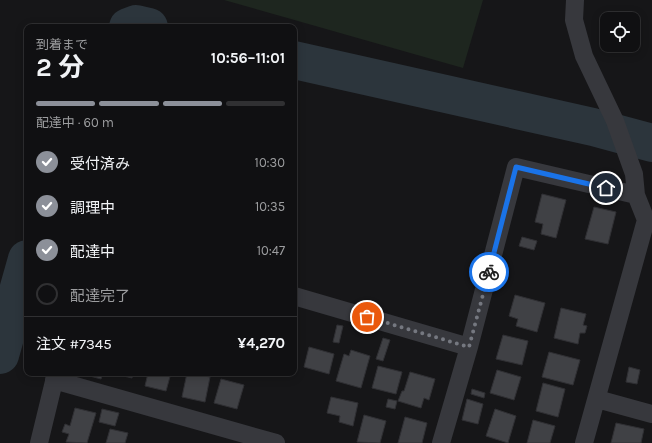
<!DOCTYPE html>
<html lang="ja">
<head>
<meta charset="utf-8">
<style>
	:root { --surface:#101012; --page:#19191b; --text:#f1f3f6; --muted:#9c9d9f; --line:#303032; --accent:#8c9099 }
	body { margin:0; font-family:Karla,"Noto Sans JP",sans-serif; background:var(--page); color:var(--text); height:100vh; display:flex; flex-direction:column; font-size:15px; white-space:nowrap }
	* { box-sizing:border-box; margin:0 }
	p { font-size:13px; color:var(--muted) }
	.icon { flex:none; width:22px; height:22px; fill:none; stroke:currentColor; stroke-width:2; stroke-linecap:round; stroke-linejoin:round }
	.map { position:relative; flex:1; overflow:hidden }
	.drawer { position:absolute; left:24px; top:24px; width:273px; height:352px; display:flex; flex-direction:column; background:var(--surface); border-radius:8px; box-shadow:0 2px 10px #0003,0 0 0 1px var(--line) }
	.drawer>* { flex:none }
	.fabs { position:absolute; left:600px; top:12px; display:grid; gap:8px }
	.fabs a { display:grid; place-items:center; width:40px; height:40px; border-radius:8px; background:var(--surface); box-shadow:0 2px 10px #0003,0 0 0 1px var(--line); font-size:20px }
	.pin { position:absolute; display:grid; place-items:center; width:34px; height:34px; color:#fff; margin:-17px; border:2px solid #fff; border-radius:50%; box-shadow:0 1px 4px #0007 }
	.courier { position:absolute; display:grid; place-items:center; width:40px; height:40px; margin:-20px; border:3px solid #1a73e8; border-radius:50%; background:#fff; color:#222; box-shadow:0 1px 5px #0007 }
	.headline em { font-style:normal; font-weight:700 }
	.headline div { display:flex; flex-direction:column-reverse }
	.headline { display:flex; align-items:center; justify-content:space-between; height:68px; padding:0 12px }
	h1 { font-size:26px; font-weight:700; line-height:30px }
	.bar { display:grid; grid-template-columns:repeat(4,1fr); gap:6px 4px; align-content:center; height:48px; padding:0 12px }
	.bar i { height:5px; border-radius:3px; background:var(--line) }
	.bar .selected { background:var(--accent) }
	.bar p { grid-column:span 4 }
	.line { display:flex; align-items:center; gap:10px; padding:0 12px; border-top:1px solid var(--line) }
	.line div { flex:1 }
	ol { padding:0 12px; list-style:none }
	li { display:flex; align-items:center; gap:12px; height:44px }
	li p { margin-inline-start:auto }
	li .icon { padding:4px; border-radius:50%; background:var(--accent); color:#fff; stroke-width:4 }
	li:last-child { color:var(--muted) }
	li i { width:22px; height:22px; border:2px solid var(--line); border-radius:50% }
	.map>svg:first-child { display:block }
	.green { fill:#1e261f }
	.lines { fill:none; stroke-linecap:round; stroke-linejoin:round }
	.river { stroke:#2c353c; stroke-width:38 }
	.building { fill:#404145; stroke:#303034 }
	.street { stroke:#37383d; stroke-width:18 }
	.done { stroke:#757880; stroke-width:4; stroke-dasharray:0 7.2 }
	.route { stroke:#1a73e8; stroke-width:5 }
</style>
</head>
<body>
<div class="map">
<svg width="652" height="443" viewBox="0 0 652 443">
	<rect width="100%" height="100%" fill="#161618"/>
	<path class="green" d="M 224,0 L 483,0 L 463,68 Z"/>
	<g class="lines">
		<path class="river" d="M 128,27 L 136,24 L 149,27
			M 294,60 L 593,127 L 652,143
			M 0,355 L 27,259"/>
	</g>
	<path class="building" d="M 542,194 L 566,200 L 556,238 L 541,234 L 543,224 L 535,222 Z
		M 594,207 L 616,212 L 608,244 L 585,239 Z
		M 522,237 L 537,241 L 534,250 L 519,246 Z
		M 515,295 L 545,303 L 537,332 L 516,326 L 518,319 L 509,316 Z
		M 561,308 L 586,314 L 583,325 L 587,326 L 585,333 L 580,333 L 578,344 L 554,338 Z
		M 337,325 L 343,326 L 339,343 L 333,342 Z
		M 503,335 L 528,341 L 522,365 L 496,359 Z
		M 383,338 L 390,340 L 383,361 L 376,359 Z
		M 309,347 L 334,354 L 329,374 L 304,367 Z
		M 351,350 L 370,356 L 361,388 L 336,381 L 344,354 L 349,356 Z
		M 549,352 L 580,360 L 573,385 L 542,377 Z
		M 378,366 L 402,372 L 396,394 L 372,388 Z
		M 629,367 L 640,370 L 637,384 L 626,382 Z
		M 497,370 L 521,377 L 514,400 L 490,393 Z
		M 410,372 L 435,379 L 429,400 L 424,398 L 421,408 L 398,401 L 402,391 L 404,391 Z
		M 87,373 L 103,373 L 101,379 L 86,375 Z
		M 115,373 L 133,373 L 132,378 L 115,374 Z
		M 148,373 L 171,373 L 166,391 L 145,386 Z
		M 187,373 L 210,377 L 205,402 L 182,397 Z
		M 221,379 L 244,385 L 237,409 L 214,403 Z
		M 543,383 L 565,389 L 558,417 L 536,411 Z
		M 472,389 L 485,393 L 484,398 L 471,394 Z
		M 331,397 L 358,403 L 353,426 L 339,422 L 340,416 L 327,413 Z
		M 388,399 L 397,401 L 395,409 L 386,407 Z
		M 467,399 L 483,404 L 478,424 L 462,420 Z
		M 75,408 L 96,413 L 87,443 L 66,442 L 69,434 L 62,432 L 65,424 L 70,426 Z
		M 102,409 L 119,413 L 115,426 L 99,422 Z
		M 495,409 L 516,416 L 508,443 L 486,436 Z
		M 364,415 L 386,421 L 380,443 L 357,442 Z
		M 405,417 L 427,423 L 422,443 L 398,443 Z
		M 533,420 L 555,426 L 550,443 L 527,443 Z
		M 616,423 L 644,429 L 641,443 L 611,443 Z
		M 110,429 L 128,433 L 125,443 L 106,443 Z"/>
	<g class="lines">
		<path class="street" d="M 575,0 L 574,20 L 584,56 L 615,121 L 634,174 L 636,195
			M 294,296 L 469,347
			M 54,380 L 276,443
			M 597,399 L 652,414
			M 39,443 L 56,373
			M 441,443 L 469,347 L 516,167 L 636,195 L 646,220 L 584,443"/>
	</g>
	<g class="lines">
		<path class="done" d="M 367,317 L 469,347 L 489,272"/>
		<path class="route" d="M 489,272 L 516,167 L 606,188"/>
	</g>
</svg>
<div class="fabs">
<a><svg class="icon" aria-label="locate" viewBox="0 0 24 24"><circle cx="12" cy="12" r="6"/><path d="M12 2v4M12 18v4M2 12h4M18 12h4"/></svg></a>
</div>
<div class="pin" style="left:367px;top:317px;background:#ea580c"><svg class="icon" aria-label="bag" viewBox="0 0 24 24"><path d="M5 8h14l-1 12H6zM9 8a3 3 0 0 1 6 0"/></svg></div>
<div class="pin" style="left:606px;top:188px;background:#1f2937"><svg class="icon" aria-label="home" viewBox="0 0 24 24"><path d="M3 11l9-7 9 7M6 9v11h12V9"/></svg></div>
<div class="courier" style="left:489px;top:272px"><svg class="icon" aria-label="bike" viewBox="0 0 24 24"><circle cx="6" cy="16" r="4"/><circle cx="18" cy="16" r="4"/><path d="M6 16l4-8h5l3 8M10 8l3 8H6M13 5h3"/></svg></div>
<section class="drawer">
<div class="headline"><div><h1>2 分</h1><p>到着まで</p></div><em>10:56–11:01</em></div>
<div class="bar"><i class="selected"></i><i class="selected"></i><i class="selected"></i><i></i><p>配達中 · 60 m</p></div>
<ol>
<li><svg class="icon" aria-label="check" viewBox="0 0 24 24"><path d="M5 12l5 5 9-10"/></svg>受付済み<p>10:30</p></li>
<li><svg class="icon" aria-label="check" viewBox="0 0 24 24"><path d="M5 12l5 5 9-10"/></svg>調理中<p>10:35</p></li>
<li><svg class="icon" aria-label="check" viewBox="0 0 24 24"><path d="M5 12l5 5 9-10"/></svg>配達中<p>10:47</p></li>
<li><i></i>配達完了</li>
</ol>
<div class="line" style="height:52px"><div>注文 #7345</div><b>¥4,270</b></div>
</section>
</div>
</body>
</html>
